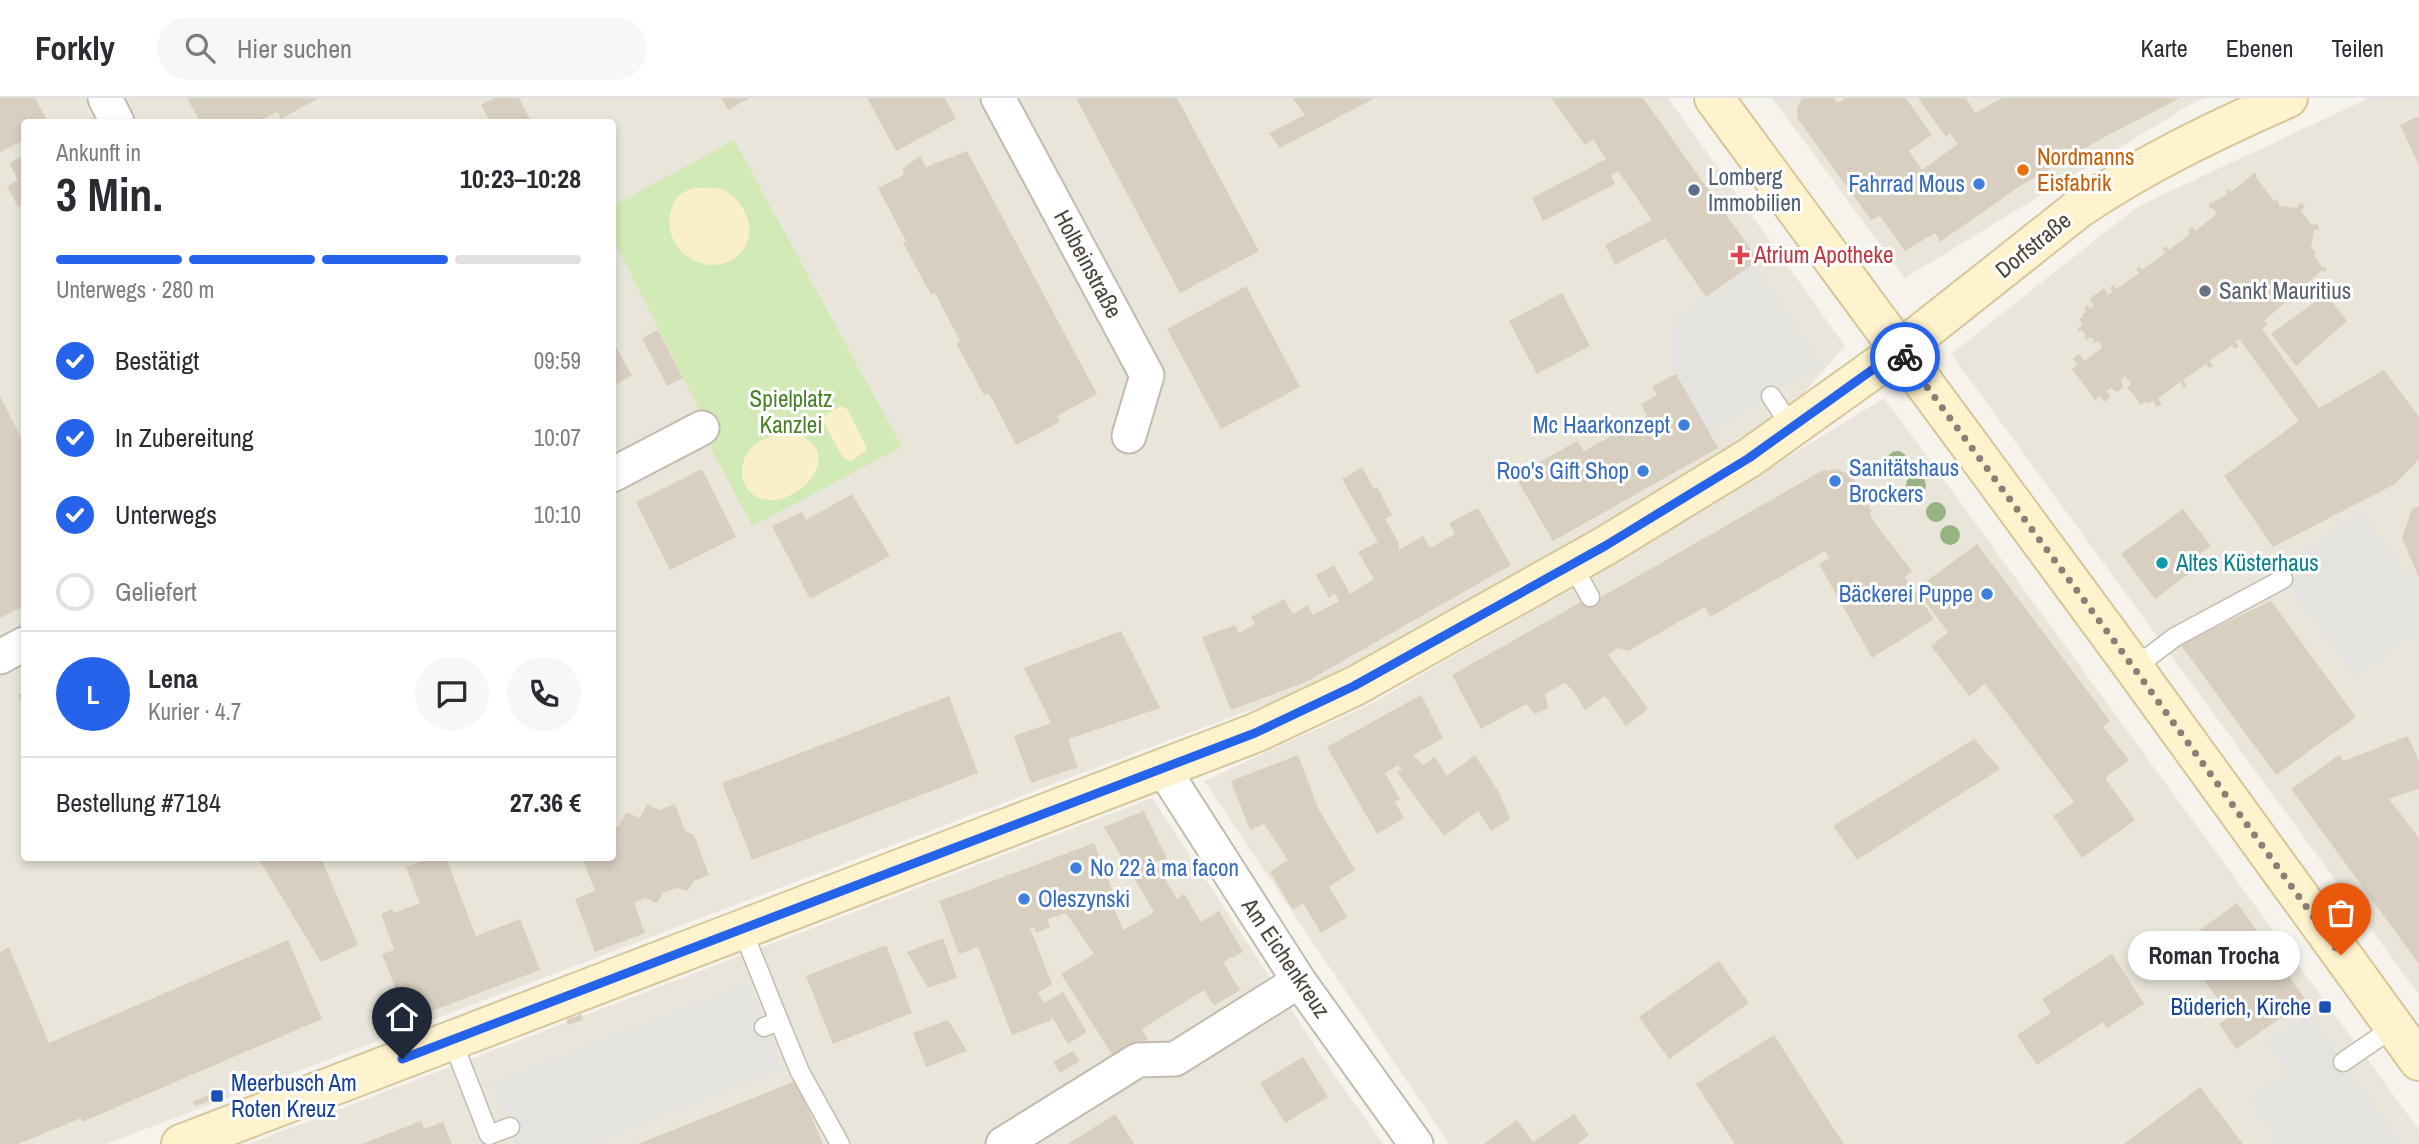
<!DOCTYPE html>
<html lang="de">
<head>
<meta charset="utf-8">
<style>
	:root { --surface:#fff; --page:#f7f7f7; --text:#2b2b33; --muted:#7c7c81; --line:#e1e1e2; --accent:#2563eb }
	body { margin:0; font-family:"Archivo Narrow",sans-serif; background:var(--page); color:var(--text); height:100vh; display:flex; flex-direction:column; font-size:26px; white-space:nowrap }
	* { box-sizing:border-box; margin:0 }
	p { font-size:23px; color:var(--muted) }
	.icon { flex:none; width:38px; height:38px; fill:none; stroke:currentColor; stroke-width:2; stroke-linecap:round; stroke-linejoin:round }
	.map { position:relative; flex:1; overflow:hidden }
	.side { position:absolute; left:21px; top:21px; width:595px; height:742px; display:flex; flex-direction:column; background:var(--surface); border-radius:7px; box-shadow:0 4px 10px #0003 }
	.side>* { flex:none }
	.pin { position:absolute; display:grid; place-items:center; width:60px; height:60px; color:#fff; margin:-72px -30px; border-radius:50% 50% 50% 0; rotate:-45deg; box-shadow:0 0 7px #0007 }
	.pin .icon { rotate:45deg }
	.courier { position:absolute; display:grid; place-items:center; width:70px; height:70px; margin:-35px; border:5px solid #2563eb; border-radius:50%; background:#fff; color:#222; box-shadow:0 2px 9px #0007 }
	.bubble { position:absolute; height:49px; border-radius:24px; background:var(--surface); box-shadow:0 4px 10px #0003; font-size:23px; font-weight:700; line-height:49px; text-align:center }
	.overview em { font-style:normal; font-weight:700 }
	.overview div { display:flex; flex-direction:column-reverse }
	.overview { display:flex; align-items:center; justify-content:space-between; height:119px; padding:0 35px }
	h1 { font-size:46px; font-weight:700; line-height:52px }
	.bar { display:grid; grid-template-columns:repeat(4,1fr); gap:10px 7px; align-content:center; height:84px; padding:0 35px }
	.bar i { height:9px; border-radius:5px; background:var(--line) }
	.bar .selected { background:var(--accent) }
	.bar p { grid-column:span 4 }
	.line { display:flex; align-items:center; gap:18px; padding:0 35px; border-top:2px solid var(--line) }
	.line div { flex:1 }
	.round { display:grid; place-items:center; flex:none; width:74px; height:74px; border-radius:37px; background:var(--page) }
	ol { padding:0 35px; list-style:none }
	li { display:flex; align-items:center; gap:21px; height:77px }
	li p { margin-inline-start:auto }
	li .icon { padding:7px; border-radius:50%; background:var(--accent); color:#fff; stroke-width:4 }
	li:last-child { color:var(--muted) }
	li i { width:38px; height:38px; border:4px solid var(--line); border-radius:50% }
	header { display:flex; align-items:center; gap:42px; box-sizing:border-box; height:98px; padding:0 35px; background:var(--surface); border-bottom:2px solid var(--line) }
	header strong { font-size:33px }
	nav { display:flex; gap:38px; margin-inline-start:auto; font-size:24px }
	.search { width:490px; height:63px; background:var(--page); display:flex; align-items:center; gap:18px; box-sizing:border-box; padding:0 24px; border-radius:38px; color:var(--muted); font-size:26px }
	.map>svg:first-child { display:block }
	.residential { fill:#eae5da; fill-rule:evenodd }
	.green { fill:#d2eab5 }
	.sand { fill:#f9efc9 }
	.parking { fill:#e5e3e0 }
	.building { fill:#d8cfc1 }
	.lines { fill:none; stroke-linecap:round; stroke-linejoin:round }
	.service-casing { stroke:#c2bbae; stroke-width:21 }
	.minor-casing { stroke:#c2bbae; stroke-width:37 }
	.secondary-casing { stroke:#d6c79b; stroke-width:42 }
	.service { stroke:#fff; stroke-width:18 }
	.minor { stroke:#fff; stroke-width:33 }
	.secondary { stroke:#fff3cd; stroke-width:38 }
	.tree { fill:#97b381 }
	.done { stroke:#878178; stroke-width:7; stroke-dasharray:0 12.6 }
	.route { stroke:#2563eb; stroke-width:9 }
	.food-dot { fill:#e8710a; stroke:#fff; stroke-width:2.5 }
	.shop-dot { fill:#3f7fe0; stroke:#fff; stroke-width:2.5 }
	.service-dot { fill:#5c6f8a; stroke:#fff; stroke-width:2.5 }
	.health-dot { fill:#e0444e; stroke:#fff; stroke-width:2.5 }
	.worship-dot { fill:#6b7280; stroke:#fff; stroke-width:2.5 }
	.culture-dot { fill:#0f9aa8; stroke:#fff; stroke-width:2.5 }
	.transit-dot { fill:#1a4fb4; stroke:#fff; stroke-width:2.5 }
	.labels { text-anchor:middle; stroke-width:6; stroke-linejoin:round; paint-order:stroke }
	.food-label { font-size:23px; fill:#c56008; stroke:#fff; text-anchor:start }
	.service-label { font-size:23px; fill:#4e5e75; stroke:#fff; text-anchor:start }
	.shop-label { font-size:23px; fill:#366cbe; stroke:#fff; text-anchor:end }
	.street-label { font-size:23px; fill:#4b4439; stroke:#fff }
	.health-label { font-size:23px; fill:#be3a42; stroke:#fff; text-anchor:start }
	.worship-label { font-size:23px; fill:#5b616d; stroke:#fff; text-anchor:start }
	.park-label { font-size:23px; fill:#4a7f2a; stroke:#fff }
	.culture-label { font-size:23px; fill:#0d838f; stroke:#fff; text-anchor:start }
	.transit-label { font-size:23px; fill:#164399; stroke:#fff; text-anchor:end }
</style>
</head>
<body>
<header>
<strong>Forkly</strong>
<div class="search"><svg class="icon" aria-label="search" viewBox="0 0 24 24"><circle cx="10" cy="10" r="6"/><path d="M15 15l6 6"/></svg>Hier suchen</div>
<nav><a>Karte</a><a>Ebenen</a><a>Teilen</a></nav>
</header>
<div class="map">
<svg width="2419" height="1046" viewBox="0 0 2419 1046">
	<rect width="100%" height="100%" fill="#f6f3ec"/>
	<path class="residential" d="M 0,0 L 1668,0 L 1845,248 L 1789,312 L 1599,432 L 1311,590 L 1161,645 L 106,1046 L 0,1046 ZM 24,24 L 612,24 L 612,760 L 24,760 Z
		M 1772,0 L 2205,0 L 2188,8 L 1905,180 Z
		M 2369,0 L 2419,0 L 2419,897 L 1951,256 L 2137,109 Z
		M 1884,300 L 2419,1032 L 2419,1046 L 1449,1046 L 1204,683 L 1369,607 L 1617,464 Z
		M 1152,700 L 1327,966 L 1383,1046 L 249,1046 Z"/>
	<path class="green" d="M 734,42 L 902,349 L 752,428 L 710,348 L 716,344 L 613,141 L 613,108 Z"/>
	<path class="sand" d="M 693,90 C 703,90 716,88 725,93 C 746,104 758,134 742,153 C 715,185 663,157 670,117 C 671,111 674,102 679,98 C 682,94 689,92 693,90 Z
		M 841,308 L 847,311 L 866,348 L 866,353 L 851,363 L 843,360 L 823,323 L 825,317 Z
		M 794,335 C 856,355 785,424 751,395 C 744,388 741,380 742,371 C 745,343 770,337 794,335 Z"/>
	<path class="parking" d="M 1753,166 L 1821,268 L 1709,335 L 1673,271 L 1670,258 L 1670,235 L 1678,217 Z
		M 2360,413 L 2419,493 L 2419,532 L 2356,579 L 2278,474 Z
		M 747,885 L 781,971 L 590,1046 L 516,1046 L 492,985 Z
		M 2310,917 L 2343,964 L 2401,1046 L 2279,1046 L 2248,999 L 2287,973 L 2266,943 Z"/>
	<path class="building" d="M 0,0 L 35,0 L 48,24 L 24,24 L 24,42 L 0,54 Z
		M 187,0 L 319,0 L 281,21 L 277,14 L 258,24 L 200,24 Z
		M 494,0 L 519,0 L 530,21 L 523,24 L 490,24 L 481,7 Z
		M 721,0 L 750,0 L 728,12 Z
		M 867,0 L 945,0 L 956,21 L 896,53 Z
		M 1076,0 L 1177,0 L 1259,153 L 1180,195 Z
		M 1292,0 L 1375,0 L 1280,50 L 1269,35 L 1305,17 Z
		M 1551,0 L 1643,0 L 1755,157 L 1754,165 L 1706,199 L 1665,140 L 1615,167 L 1605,147 L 1652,122 L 1618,73 L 1611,77 L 1615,86 L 1543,123 L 1532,100 L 1606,61 L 1593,41 L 1585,47 Z
		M 1802,0 L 1833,0 L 1838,5 L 1845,0 L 1906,0 L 1932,37 L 1909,53 L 1922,72 L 1958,46 L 1950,35 L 1946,39 L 1918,0 L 1966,0 L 1975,15 L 2002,0 L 2180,0 L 2097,43 L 2017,90 L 1940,144 L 1935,135 L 1905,153 L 1880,118 L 1871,122 L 1798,21 L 1797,10 Z
		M 2419,18 L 2419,68 L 2400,27 Z
		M 967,53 L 1097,296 L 1057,318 L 1060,324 L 1016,347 L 989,295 L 984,297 L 956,245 L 960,243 L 935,195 L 931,197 L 903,145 L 906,143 L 878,90 L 905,76 L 902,71 L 920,58 L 926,69 Z
		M 24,57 L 24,106 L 18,109 L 7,88 L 18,82 L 9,65 Z
		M 2252,75 L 2256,75 L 2256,79 L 2274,103 L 2278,102 L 2279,108 L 2297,110 L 2300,105 L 2305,108 L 2301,113 L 2312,127 L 2318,126 L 2319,132 L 2314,132 L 2311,150 L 2316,153 L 2314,157 L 2322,169 L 2327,170 L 2325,174 L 2321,173 L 2264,223 L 2268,227 L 2262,231 L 2319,310 L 2384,272 L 2419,319 L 2419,361 L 2395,386 L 2273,449 L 2224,378 L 2299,323 L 2239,241 L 2235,244 L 2239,248 L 2235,251 L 2232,247 L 2209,263 L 2213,268 L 2209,270 L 2206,266 L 2183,282 L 2187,287 L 2184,290 L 2180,284 L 2158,301 L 2162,306 L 2157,309 L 2153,303 L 2148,306 L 2146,303 L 2141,307 L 2127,289 L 2131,286 L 2125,278 L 2121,281 L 2123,290 L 2117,294 L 2111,290 L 2106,293 L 2111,299 L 2104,304 L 2100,298 L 2095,302 L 2072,271 L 2077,267 L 2073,260 L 2079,256 L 2084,263 L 2102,250 L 2099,244 L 2092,245 L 2094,242 L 2090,239 L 2087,242 L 2084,240 L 2086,237 L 2082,232 L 2078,233 L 2077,231 L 2081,229 L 2082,224 L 2079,223 L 2081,219 L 2084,220 L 2082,217 L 2086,213 L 2084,209 L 2087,207 L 2090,211 L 2094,207 L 2089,201 L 2104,190 L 2108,197 L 2113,194 L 2110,190 L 2113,187 L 2116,191 L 2139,175 L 2136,171 L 2140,168 L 2142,172 L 2165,155 L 2162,151 L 2166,148 L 2169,152 L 2190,136 L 2188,132 L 2192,129 L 2195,133 L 2217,116 L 2213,110 L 2209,110 L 2209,106 L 2228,96 L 2226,94 L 2229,91 L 2231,94 L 2251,78 Z
		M 1246,188 L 1300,289 L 1221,331 L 1167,231 Z
		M 1562,195 L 1590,248 L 1537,276 L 1509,223 Z
		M 2326,196 L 2347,223 L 2296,268 L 2271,236 Z
		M 658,232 L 683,280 L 667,288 L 642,240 Z
		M 612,241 L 632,278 L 612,288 Z
		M 1676,276 L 1718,350 L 1553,443 L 1515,378 L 1577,343 L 1584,353 L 1647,318 L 1641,306 L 1657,297 L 1652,288 Z
		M 0,298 L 24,346 L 24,508 L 0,520 Z
		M 1362,369 L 1374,391 L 1377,389 L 1392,417 L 1385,421 L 1399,445 L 1399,452 L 1423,438 L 1430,450 L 1455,436 L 1449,425 L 1478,410 L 1511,467 L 1306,584 L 1231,612 L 1202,539 L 1235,527 L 1239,535 L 1255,526 L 1251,519 L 1284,501 L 1293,516 L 1308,507 L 1313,517 L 1339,503 L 1334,495 L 1329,500 L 1316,477 L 1334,467 L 1350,496 L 1374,481 L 1358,454 L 1378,444 L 1342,381 Z
		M 702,371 L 736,439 L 670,472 L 636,404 Z
		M 1825,371 L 1826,373 L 1837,371 L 1852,378 L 1872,414 L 1870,416 L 1874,424 L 1912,473 L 1905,479 L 1934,521 L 1872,560 L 1819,466 L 1829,460 L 1825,453 L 1710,519 L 1705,509 L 1628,553 L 1618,550 L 1608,556 L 1648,611 L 1626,628 L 1605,598 L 1585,612 L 1574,594 L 1565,585 L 1545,596 L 1548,610 L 1535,616 L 1526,606 L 1481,631 L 1452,577 L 1590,499 L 1598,501 Z
		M 852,396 L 890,458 L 810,501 L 772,428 L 802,414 L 806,422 Z
		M 2419,408 L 2419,480 L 2402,440 L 2412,411 Z
		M 2183,411 L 2211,448 L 2192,461 L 2198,469 L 2155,501 L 2121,456 Z
		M 1977,446 L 2110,623 L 2103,629 L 2129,662 L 2105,680 L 2135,722 L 2082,760 L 2053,718 L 2074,704 L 1985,586 L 1969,598 L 1931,548 L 1948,534 L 1916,491 Z
		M 2271,503 L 2356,619 L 2276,677 L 2180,546 Z
		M 1121,533 L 1160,610 L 1068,641 L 1078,669 L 1031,685 L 1014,638 L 1051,625 L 1024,570 Z
		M 24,594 L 24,610 L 18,597 Z
		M 1421,597 L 1443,640 L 1413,657 L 1423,667 L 1435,659 L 1447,678 L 1475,657 L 1500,696 L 1510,721 L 1491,733 L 1478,713 L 1444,738 L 1397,674 L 1402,672 L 1398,667 L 1385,675 L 1400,701 L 1395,704 L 1404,720 L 1377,736 L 1327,649 Z
		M 949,598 L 978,675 L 752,762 L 722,685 Z
		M 2408,638 L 2419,664 L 2419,691 L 2389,701 L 2419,740 L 2419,866 L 2291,691 L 2339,657 L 2344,663 Z
		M 1974,641 L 2000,671 L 1857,762 L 1833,728 Z
		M 1298,657 L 1318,710 L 1355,772 L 1329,789 L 1347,819 L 1321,835 L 1303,805 L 1293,812 L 1270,774 L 1288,762 L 1264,726 L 1250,732 L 1231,683 Z
		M 647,706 L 659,712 L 675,706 L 685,733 L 694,737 L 709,777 L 694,783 L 687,793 L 677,790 L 663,795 L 657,805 L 645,800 L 634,805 L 645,835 L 595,854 L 575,801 L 595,793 L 582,760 L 612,760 L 612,730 L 620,727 L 626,714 L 640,720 Z
		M 1144,713 L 1167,761 L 1155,764 L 1177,801 L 1184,796 L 1201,824 L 1219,813 L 1243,854 L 1223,864 L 1240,892 L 1214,908 L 1204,892 L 1142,931 L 1148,941 L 1115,961 L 1061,876 L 1094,856 L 1066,815 L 1047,821 L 1050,829 L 1036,835 L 1034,829 L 1030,830 L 1052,886 L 1038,895 L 1044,905 L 1063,894 L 1087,934 L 1068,946 L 1049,914 L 1052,922 L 1012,937 L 978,849 L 959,856 L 939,803 L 1094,745 L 1115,799 L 1110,801 L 1123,832 L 1154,814 L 1104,729 Z
		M 258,760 L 321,760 L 358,847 L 321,864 Z
		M 432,760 L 446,760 L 476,838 L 520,821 L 540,872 L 408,922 L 382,856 L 394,852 L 381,816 L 392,811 L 394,815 L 420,805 L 406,769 Z
		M 2237,805 L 2306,902 L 2236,951 L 2219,926 L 2230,918 L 2179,847 Z
		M 943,840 L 957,880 L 928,890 L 907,854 Z
		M 288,842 L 322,921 L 82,1024 L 81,1020 L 18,1046 L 0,1046 L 0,854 L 9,849 L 49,945 Z
		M 886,847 L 912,915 L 833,946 L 806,878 Z
		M 2112,856 L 2144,906 L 2107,930 L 2103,924 L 2037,967 L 2017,937 L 2051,915 L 2042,901 Z
		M 1719,863 L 1749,905 L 1669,961 L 1639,919 Z
		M 582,916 L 583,922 L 568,927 L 566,922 Z
		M 948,922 L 967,953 L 926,969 L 913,935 Z
		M 1774,937 L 1834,1031 L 1844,1046 L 1735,1046 L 1696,986 Z
		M 1073,953 L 1080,963 L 1060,975 L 1053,964 Z
		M 1303,959 L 1328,999 L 1285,1025 L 1260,985 Z
		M 796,983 L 823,1046 L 638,1046 Z
		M 2200,989 L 2243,1046 L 2124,1046 Z
		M 208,997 L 210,1003 L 195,1008 L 193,1004 Z
		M 1115,1016 L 1134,1046 L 1068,1046 Z
		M 1574,1016 L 1589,1037 L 1577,1046 L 1484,1046 L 1517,1022 L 1533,1044 Z
		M 421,1023 L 424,1031 L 443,1024 L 452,1046 L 362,1046 Z"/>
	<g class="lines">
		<defs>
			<path id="service" d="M 1771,298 L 1792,330
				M 1572,466 L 1590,499
				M 2134,570 L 2175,539 L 2283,481
				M 742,831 L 779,923 L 764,929
				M 779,923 L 800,974 L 840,1046
				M 452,942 L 489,1037 L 510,1029
				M 2343,964 L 2394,929"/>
			<path id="minor" d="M 105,0 L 117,24
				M 998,0 L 1147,277 L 1129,338
				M 612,377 L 702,330
				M 0,559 L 24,546
				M 1162,669 L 1299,883 L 1416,1046
				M 1003,1046 L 1138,962 L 1175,961 L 1299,883"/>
			<path id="secondary" d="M 1714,0 L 2134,570 L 2419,963
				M 181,1046 L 1255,635 L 1355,588 L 1605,448 L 1749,360 L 1900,252 L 2078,111 C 2144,66 2216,32 2288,0"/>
		</defs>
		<use href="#service" class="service-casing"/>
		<use href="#minor" class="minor-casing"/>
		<use href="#secondary" class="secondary-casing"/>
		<use href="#service" class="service"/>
		<use href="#minor" class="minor"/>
		<use href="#secondary" class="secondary"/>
	</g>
	<g class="tree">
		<circle cx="1897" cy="363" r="10"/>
		<circle cx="1916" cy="387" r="10"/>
		<circle cx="1936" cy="414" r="10"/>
		<circle cx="1950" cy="437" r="10"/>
	</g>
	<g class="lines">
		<path class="done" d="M 1905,259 L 2134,570 L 2341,857"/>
		<path class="route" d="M 402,961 L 1255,635 L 1354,588 L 1605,448 L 1749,360 L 1900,252 L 1905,259"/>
	</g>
	<circle class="food-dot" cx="2023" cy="72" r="7"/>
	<g class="shop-dot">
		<circle cx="1979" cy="86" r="7"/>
		<circle cx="1684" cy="327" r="7"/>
		<circle cx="1643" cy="373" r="7"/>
		<circle cx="1835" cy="383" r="7"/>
		<circle cx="1987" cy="496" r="7"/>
		<circle cx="1076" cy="770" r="7"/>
		<circle cx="1024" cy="801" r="7"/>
	</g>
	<circle class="service-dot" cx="1694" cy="92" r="7"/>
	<path class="health-dot" d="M1736.5 146.5h7v7h7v7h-7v7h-7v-7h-7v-7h7z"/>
	<circle class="worship-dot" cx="2205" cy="193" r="7"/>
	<circle class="culture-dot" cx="2162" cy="465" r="7"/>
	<g class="transit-dot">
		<rect x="2318" y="902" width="14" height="14" rx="3.5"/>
		<rect x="210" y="991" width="14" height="14" rx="3.5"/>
	</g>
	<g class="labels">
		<g class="food-label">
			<text x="2037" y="67">Nordmanns<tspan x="2037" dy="26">Eisfabrik</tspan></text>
		</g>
		<g class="service-label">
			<text x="1708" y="87">Lomberg<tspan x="1708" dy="26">Immobilien</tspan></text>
		</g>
		<g class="shop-label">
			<text x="1965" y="94">Fahrrad Mous</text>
			<text x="1670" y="335">Mc Haarkonzept</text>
			<text x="1849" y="378" text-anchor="start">Sanitätshaus<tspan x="1849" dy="26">Brockers</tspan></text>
			<text x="1629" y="381">Roo's Gift Shop</text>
			<text x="1973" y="504">Bäckerei Puppe</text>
			<text x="1090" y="778" text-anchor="start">No 22 à ma facon</text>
			<text x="1038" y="809" text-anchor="start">Oleszynski</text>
		</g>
		<g class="street-label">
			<text transform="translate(2033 147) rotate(-39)" y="8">Dorfstraße</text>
			<text transform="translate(1088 166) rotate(62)" y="8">Holbeinstraße</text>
			<text transform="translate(1286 860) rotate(56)" y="8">Am Eichenkreuz</text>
		</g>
		<g class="health-label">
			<text x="1754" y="165">Atrium Apotheke</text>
		</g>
		<g class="worship-label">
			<text x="2219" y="201">Sankt Mauritius</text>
		</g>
		<g class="park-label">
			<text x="791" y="309">Spielplatz<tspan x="791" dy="26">Kanzlei</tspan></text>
		</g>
		<g class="culture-label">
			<text x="2176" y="473">Altes Küsterhaus</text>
		</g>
		<g class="transit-label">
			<text x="2311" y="917">Büderich, Kirche</text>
			<text x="231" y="993" text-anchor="start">Meerbusch Am<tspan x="231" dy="26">Roten Kreuz</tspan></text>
		</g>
	</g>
</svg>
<div class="pin" style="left:2341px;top:857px;background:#ea580c"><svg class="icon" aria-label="bag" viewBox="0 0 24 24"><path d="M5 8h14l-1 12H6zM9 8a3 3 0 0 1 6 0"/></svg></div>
<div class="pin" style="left:402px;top:961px;background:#1f2937"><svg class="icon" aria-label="home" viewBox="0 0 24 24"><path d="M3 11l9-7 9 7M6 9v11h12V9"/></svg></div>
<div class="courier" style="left:1905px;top:259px"><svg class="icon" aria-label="bike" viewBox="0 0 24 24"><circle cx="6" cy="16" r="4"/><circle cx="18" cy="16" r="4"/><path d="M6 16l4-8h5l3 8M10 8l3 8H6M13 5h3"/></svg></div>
<div class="bubble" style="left:2128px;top:833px;width:172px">Roman Trocha</div>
<section class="side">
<div class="overview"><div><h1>3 Min.</h1><p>Ankunft in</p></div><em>10:23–10:28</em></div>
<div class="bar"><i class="selected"></i><i class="selected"></i><i class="selected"></i><i></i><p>Unterwegs · 280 m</p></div>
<ol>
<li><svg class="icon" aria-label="check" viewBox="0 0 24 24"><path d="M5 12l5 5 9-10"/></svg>Bestätigt<p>09:59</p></li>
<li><svg class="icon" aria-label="check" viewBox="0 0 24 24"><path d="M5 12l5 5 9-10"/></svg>In Zubereitung<p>10:07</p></li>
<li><svg class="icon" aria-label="check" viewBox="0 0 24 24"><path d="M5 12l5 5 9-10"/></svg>Unterwegs<p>10:10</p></li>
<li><i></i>Geliefert</li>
</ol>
<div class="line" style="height:126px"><b class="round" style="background:var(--accent);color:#fff">L</b><div><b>Lena</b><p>Kurier · 4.7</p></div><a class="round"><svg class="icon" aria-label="chat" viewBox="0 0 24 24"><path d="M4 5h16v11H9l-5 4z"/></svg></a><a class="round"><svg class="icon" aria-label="phone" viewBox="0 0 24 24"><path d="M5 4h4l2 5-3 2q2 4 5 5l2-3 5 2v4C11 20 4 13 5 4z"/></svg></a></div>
<div class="line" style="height:91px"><div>Bestellung #7184</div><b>27.36 €</b></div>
</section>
</div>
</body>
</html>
